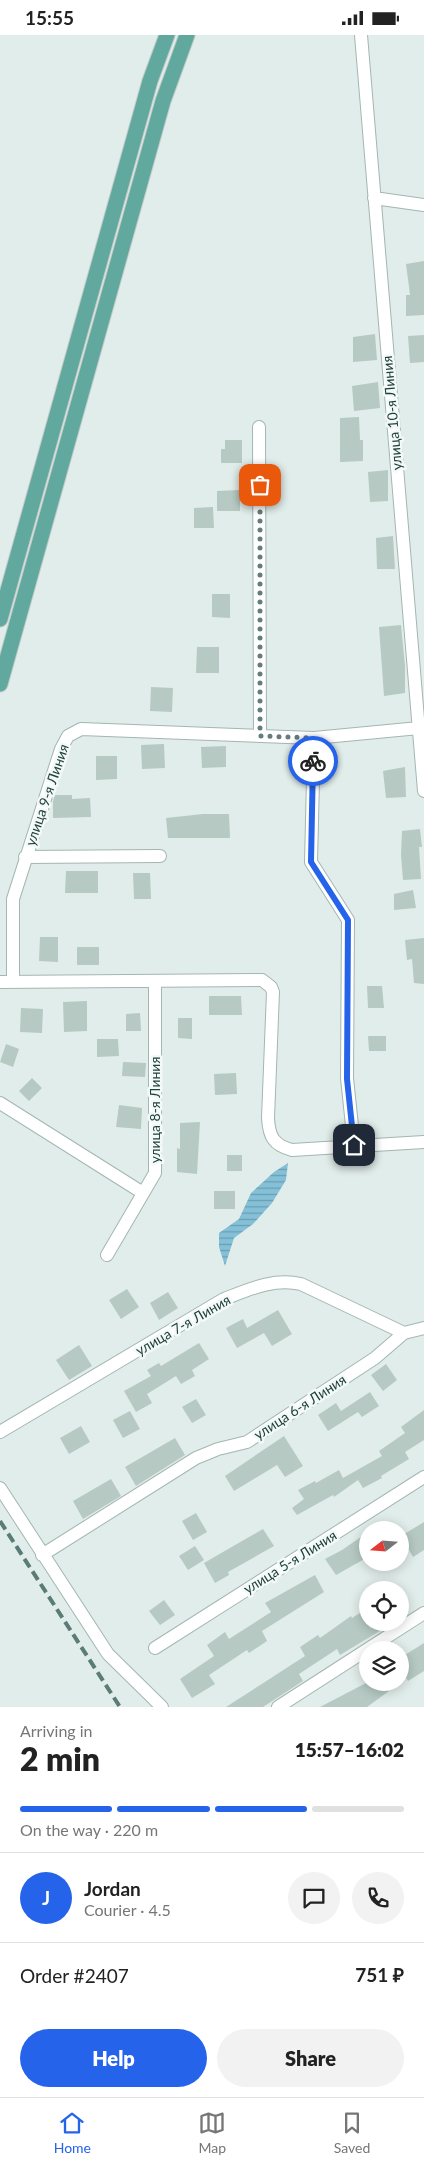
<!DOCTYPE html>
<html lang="en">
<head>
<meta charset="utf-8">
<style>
	:root { --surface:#fff; --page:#f2f2f2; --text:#222; --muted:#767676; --line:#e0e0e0; --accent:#2563eb }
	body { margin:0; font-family:Lato,sans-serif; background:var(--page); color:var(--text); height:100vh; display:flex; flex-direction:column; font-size:19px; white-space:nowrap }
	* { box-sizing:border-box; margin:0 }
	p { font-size:16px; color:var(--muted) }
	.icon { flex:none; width:28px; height:28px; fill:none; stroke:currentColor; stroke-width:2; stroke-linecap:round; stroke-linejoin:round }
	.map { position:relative; height:1672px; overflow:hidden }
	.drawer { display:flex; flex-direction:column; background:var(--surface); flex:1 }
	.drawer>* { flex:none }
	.needle { width:32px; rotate:253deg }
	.tools { position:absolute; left:359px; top:1486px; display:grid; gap:10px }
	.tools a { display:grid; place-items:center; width:50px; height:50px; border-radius:50%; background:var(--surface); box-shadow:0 2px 12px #0003; font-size:25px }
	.pin { position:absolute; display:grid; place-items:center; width:42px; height:42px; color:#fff; margin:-21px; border-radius:10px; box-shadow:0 2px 8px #0006 }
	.courier { position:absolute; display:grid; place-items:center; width:50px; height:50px; margin:-25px; border:4px solid #2563eb; border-radius:50%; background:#fff; color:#222; box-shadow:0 1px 6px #0007 }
	.overview em { font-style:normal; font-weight:800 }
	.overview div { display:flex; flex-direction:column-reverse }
	.overview { display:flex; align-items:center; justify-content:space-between; height:85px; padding:0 20px }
	h1 { font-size:32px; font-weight:800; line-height:38px }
	.bar { display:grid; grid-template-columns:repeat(4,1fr); gap:8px 5px; align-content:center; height:60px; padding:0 20px }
	.bar i { height:6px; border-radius:4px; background:var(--line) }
	.bar .current { background:var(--accent) }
	.bar p { grid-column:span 4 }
	.line { display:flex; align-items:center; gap:12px; padding:0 20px; border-top:1px solid var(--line) }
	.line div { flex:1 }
	.round { display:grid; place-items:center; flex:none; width:52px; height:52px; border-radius:26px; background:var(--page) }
	.action { display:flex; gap:10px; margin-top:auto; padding:10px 20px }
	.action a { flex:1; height:58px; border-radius:30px; background:var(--accent); color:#fff; font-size:20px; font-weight:800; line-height:58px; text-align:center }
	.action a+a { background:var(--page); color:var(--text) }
	.status { display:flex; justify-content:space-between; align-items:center; height:35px; padding:0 25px; background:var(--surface); direction:ltr }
	.status svg { height:14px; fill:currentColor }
	.tab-bar { display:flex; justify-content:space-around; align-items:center; height:70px; border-top:1px solid var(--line); background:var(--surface); font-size:14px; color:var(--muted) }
	.tab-bar a { display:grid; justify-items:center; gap:2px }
	.tab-bar .current { color:var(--accent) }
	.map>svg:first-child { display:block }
	.water { fill:url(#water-rules) }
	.building { fill:#b6c9c3 }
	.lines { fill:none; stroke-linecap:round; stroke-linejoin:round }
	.minor-casing { stroke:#a3b6b2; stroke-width:14 }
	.primary-casing { stroke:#c1cac8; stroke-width:17 }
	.minor { stroke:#fff; stroke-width:12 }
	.primary { stroke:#61a89e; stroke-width:15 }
	.rail { stroke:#5a7c77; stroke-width:4; stroke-dasharray:10 5; stroke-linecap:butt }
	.done { stroke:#647d79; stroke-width:5; stroke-dasharray:0 9 }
	.route { stroke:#2563eb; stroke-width:6 }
	.labels { text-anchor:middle; stroke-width:5; stroke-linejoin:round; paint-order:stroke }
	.street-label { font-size:14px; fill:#20403c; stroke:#f2f9f7 }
</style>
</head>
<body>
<div class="status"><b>15:55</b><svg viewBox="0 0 49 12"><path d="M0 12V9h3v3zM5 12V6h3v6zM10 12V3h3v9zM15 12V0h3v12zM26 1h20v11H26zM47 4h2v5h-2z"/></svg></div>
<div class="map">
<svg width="424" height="1672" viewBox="0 0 424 1672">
	<defs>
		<pattern id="water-rules" width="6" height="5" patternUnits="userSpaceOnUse" patternTransform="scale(1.25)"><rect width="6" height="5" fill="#84c0d8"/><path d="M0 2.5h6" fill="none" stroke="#6c9db0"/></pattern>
	</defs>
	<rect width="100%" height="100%" fill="#e1edea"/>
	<path class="water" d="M 288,1128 L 286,1145 L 272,1168 L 253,1189 L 234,1203 L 225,1231 L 219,1212 L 219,1198 L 239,1184 L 251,1158 L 274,1137 Z"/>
	<path class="building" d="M 424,226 L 424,280 L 406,281 L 406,260 L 410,260 L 406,229 Z
		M 375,299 L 377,325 L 353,327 L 353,302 Z
		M 424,300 L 424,327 L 410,328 L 408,301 Z
		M 378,347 L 380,373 L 354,376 L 352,351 Z
		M 359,382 L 360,405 L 363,405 L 363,426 L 340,427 L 340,383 Z
		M 225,405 L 242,405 L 242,428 L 221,428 L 221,414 L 225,414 Z
		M 388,435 L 388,466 L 370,467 L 368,437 Z
		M 240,455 L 240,476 L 217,476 L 217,456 Z
		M 213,472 L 214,493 L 194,493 L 194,473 Z
		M 393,501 L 395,534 L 377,534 L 376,503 Z
		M 212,559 L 230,559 L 230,583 L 212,582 Z
		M 401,590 L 405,631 L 405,658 L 384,661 L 379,592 Z
		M 197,612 L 219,612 L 219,638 L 196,638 Z
		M 151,652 L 173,653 L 172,677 L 150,676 Z
		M 164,709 L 165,733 L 142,734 L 141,710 Z
		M 226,711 L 226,732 L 202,733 L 201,712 Z
		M 96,721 L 117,721 L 117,744 L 96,745 Z
		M 405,732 L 406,762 L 386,763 L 383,736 Z
		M 55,760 L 72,760 L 72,764 L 90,763 L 91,782 L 53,783 L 53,766 Z
		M 203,779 L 229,779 L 230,803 L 168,803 L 166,783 Z
		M 420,794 L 422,812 L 419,812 L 421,844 L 403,845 L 401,820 L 402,796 Z
		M 66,836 L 98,836 L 98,858 L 65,858 Z
		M 133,838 L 150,838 L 151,864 L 134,864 Z
		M 413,855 L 416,873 L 394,875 L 394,859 Z
		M 40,902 L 58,902 L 58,927 L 39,926 Z
		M 424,903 L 424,949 L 414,948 L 412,924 L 407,925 L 405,905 Z
		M 77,912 L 99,912 L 99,930 L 77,930 Z
		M 367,951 L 382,951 L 384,973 L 368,973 Z
		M 209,961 L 241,961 L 242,980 L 209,980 Z
		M 87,966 L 87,996 L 64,997 L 63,967 Z
		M 21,973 L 43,974 L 42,998 L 20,997 Z
		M 140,978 L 141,996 L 126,996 L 126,979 Z
		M 178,983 L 192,983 L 192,1004 L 178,1003 Z
		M 368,1001 L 386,1001 L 386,1016 L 369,1016 Z
		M 97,1004 L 118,1004 L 119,1021 L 97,1022 Z
		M 6,1009 L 19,1014 L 13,1032 L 0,1027 Z
		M 123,1027 L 146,1028 L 145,1042 L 122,1041 Z
		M 236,1038 L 237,1059 L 215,1060 L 214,1039 Z
		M 32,1043 L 42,1053 L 29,1066 L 19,1056 Z
		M 119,1070 L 142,1073 L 141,1094 L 116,1092 Z
		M 200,1087 L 197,1139 L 177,1137 L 177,1113 L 180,1114 L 180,1088 Z
		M 227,1120 L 242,1120 L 242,1136 L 227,1136 Z
		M 214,1156 L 235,1156 L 235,1174 L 214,1174 Z
		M 127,1254 L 139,1272 L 121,1284 L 109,1265 Z
		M 168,1257 L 178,1273 L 159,1285 L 150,1268 Z
		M 278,1275 L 292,1299 L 272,1311 L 264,1298 L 237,1313 L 226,1293 L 243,1284 L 247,1293 Z
		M 199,1308 L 209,1324 L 192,1335 L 195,1341 L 181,1349 L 176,1341 L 147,1359 L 152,1368 L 136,1377 L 124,1356 L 151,1341 L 147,1335 L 159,1328 L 161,1331 Z
		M 79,1310 L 92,1331 L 69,1345 L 56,1325 Z
		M 386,1329 L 397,1345 L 383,1356 L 371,1340 Z
		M 370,1357 L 379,1371 L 362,1382 L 358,1377 L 328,1396 L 318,1380 L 336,1368 L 341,1376 Z
		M 196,1364 L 206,1380 L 192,1388 L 182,1372 Z
		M 424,1375 L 424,1405 L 405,1417 L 409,1424 L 381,1441 L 382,1443 L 363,1453 L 358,1445 L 334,1462 L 333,1460 L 297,1480 L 292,1473 L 304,1464 L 298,1455 L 315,1446 L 316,1448 L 339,1435 L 343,1443 L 382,1421 L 379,1416 L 405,1398 L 401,1392 Z
		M 130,1376 L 140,1394 L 123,1403 L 113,1385 Z
		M 81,1391 L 90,1407 L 69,1419 L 60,1403 Z
		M 284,1401 L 303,1431 L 285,1442 L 277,1430 L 234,1456 L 225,1441 Z
		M 175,1403 L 185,1420 L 136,1451 L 125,1432 Z
		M 111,1444 L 121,1461 L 83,1484 L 73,1466 Z
		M 196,1478 L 207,1497 L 193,1505 L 182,1486 Z
		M 424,1487 L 424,1515 L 413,1522 L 401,1501 Z
		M 263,1494 L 274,1511 L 228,1537 L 229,1540 L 215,1548 L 204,1528 Z
		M 368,1497 L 368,1522 L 336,1540 L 325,1524 L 342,1515 Z
		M 195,1511 L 204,1525 L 188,1535 L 179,1521 Z
		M 315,1540 L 324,1557 L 262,1596 L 267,1606 L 249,1618 L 247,1615 L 209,1640 L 215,1649 L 192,1663 L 180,1644 L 214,1621 L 207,1610 L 225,1597 L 229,1604 L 271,1577 L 265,1568 Z
		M 164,1565 L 175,1580 L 160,1590 L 149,1576 Z
		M 368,1573 L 368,1588 L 393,1588 L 340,1620 L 337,1614 L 299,1639 L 303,1646 L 263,1672 L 226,1672 L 305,1621 L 300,1612 L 318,1600 L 320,1603 L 351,1581 L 352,1583 Z
		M 424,1608 L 424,1636 L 408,1646 L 400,1632 L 400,1623 Z
		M 366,1648 L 384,1648 L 389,1656 L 367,1672 L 320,1672 Z"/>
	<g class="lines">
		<defs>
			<path id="minor" d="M 361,0 L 424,756
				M 374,163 L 424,170
				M 259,392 L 260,701
				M 25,822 L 160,821
				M 13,946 L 13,864 L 61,714 L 68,701 L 81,694 L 314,703
				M 0,947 L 262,945 L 271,952 L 273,957 L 268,1083 C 269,1101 273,1110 292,1115 L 424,1107
				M 0,1068 L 143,1158
				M 354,1110 L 347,1043 L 348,885 L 311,827 L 314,703 L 419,693
				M 107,1220 L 155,1138 L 155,947
				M 0,1397 L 224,1264 C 250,1254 273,1243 301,1249 L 404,1298
				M 0,1453 L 108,1619 L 162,1672
				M 42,1520 L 196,1423 L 218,1414 L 247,1407 L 375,1323 L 404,1298 L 424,1293
				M 155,1613 L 424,1442
				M 278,1672 L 424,1578"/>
			<path id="primary" d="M 0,584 L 150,46 L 167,0
				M 0,649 L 163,66 L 187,0"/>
		</defs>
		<use href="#minor" class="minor-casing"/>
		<use href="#primary" class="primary-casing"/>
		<use href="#minor" class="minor"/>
		<use href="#primary" class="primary"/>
		<path class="rail" d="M 0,1486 L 120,1672"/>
	</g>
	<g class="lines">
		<path class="done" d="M 260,450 L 260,701 L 314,703 L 313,726"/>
		<path class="route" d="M 313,726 L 311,827 L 348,885 L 347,1044 L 354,1110"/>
	</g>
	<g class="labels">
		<g class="street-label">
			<text transform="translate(392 378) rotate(-95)" y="5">улица 10-я Линия</text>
			<text transform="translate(47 760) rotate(-71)" y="5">улица 9-я Линия</text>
			<text transform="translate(155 1075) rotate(-90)" y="5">улица 8-я Линия</text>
			<text transform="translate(183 1290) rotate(-30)" y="5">улица 7-я Линия</text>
			<text transform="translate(300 1372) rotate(-33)" y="5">улица 6-я Линия</text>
			<text transform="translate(290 1527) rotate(-32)" y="5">улица 5-я Линия</text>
		</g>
	</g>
</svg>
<div class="tools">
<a><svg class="needle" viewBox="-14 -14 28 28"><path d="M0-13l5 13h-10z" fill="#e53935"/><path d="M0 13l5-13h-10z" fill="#767676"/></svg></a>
<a><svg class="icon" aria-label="locate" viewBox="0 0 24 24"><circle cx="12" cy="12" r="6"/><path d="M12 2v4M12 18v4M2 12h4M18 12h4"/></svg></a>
<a><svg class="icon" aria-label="layers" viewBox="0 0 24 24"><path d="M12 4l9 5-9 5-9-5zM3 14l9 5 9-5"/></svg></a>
</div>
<div class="pin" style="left:260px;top:450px;background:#ea580c"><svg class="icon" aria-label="bag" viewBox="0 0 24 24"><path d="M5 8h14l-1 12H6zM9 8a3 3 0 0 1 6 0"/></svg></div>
<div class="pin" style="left:354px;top:1110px;background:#1f2937"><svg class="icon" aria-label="home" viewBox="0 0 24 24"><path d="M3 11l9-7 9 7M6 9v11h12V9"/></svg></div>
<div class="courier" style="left:313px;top:726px"><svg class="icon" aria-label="bike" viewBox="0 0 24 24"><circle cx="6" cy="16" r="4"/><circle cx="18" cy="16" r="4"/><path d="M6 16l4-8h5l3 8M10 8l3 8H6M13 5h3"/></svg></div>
</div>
<section class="drawer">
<div class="overview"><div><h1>2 min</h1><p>Arriving in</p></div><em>15:57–16:02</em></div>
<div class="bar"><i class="current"></i><i class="current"></i><i class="current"></i><i></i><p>On the way · 220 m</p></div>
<div class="line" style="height:90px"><b class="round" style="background:var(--accent);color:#fff">J</b><div><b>Jordan</b><p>Courier · 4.5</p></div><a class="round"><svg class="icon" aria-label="chat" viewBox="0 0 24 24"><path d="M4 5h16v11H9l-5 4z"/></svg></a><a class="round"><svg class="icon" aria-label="phone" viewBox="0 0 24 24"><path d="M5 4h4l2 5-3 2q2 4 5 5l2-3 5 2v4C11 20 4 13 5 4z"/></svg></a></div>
<div class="line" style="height:65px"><div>Order #2407</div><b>751 ₽</b></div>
<div class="action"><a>Help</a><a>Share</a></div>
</section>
<nav class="tab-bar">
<a class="current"><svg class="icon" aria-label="home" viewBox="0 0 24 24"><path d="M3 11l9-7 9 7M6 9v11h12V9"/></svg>Home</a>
<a><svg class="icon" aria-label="map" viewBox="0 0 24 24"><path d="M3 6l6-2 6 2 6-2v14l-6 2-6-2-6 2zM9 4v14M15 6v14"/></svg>Map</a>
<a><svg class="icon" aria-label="saved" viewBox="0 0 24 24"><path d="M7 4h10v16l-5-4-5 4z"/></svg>Saved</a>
</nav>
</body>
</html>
